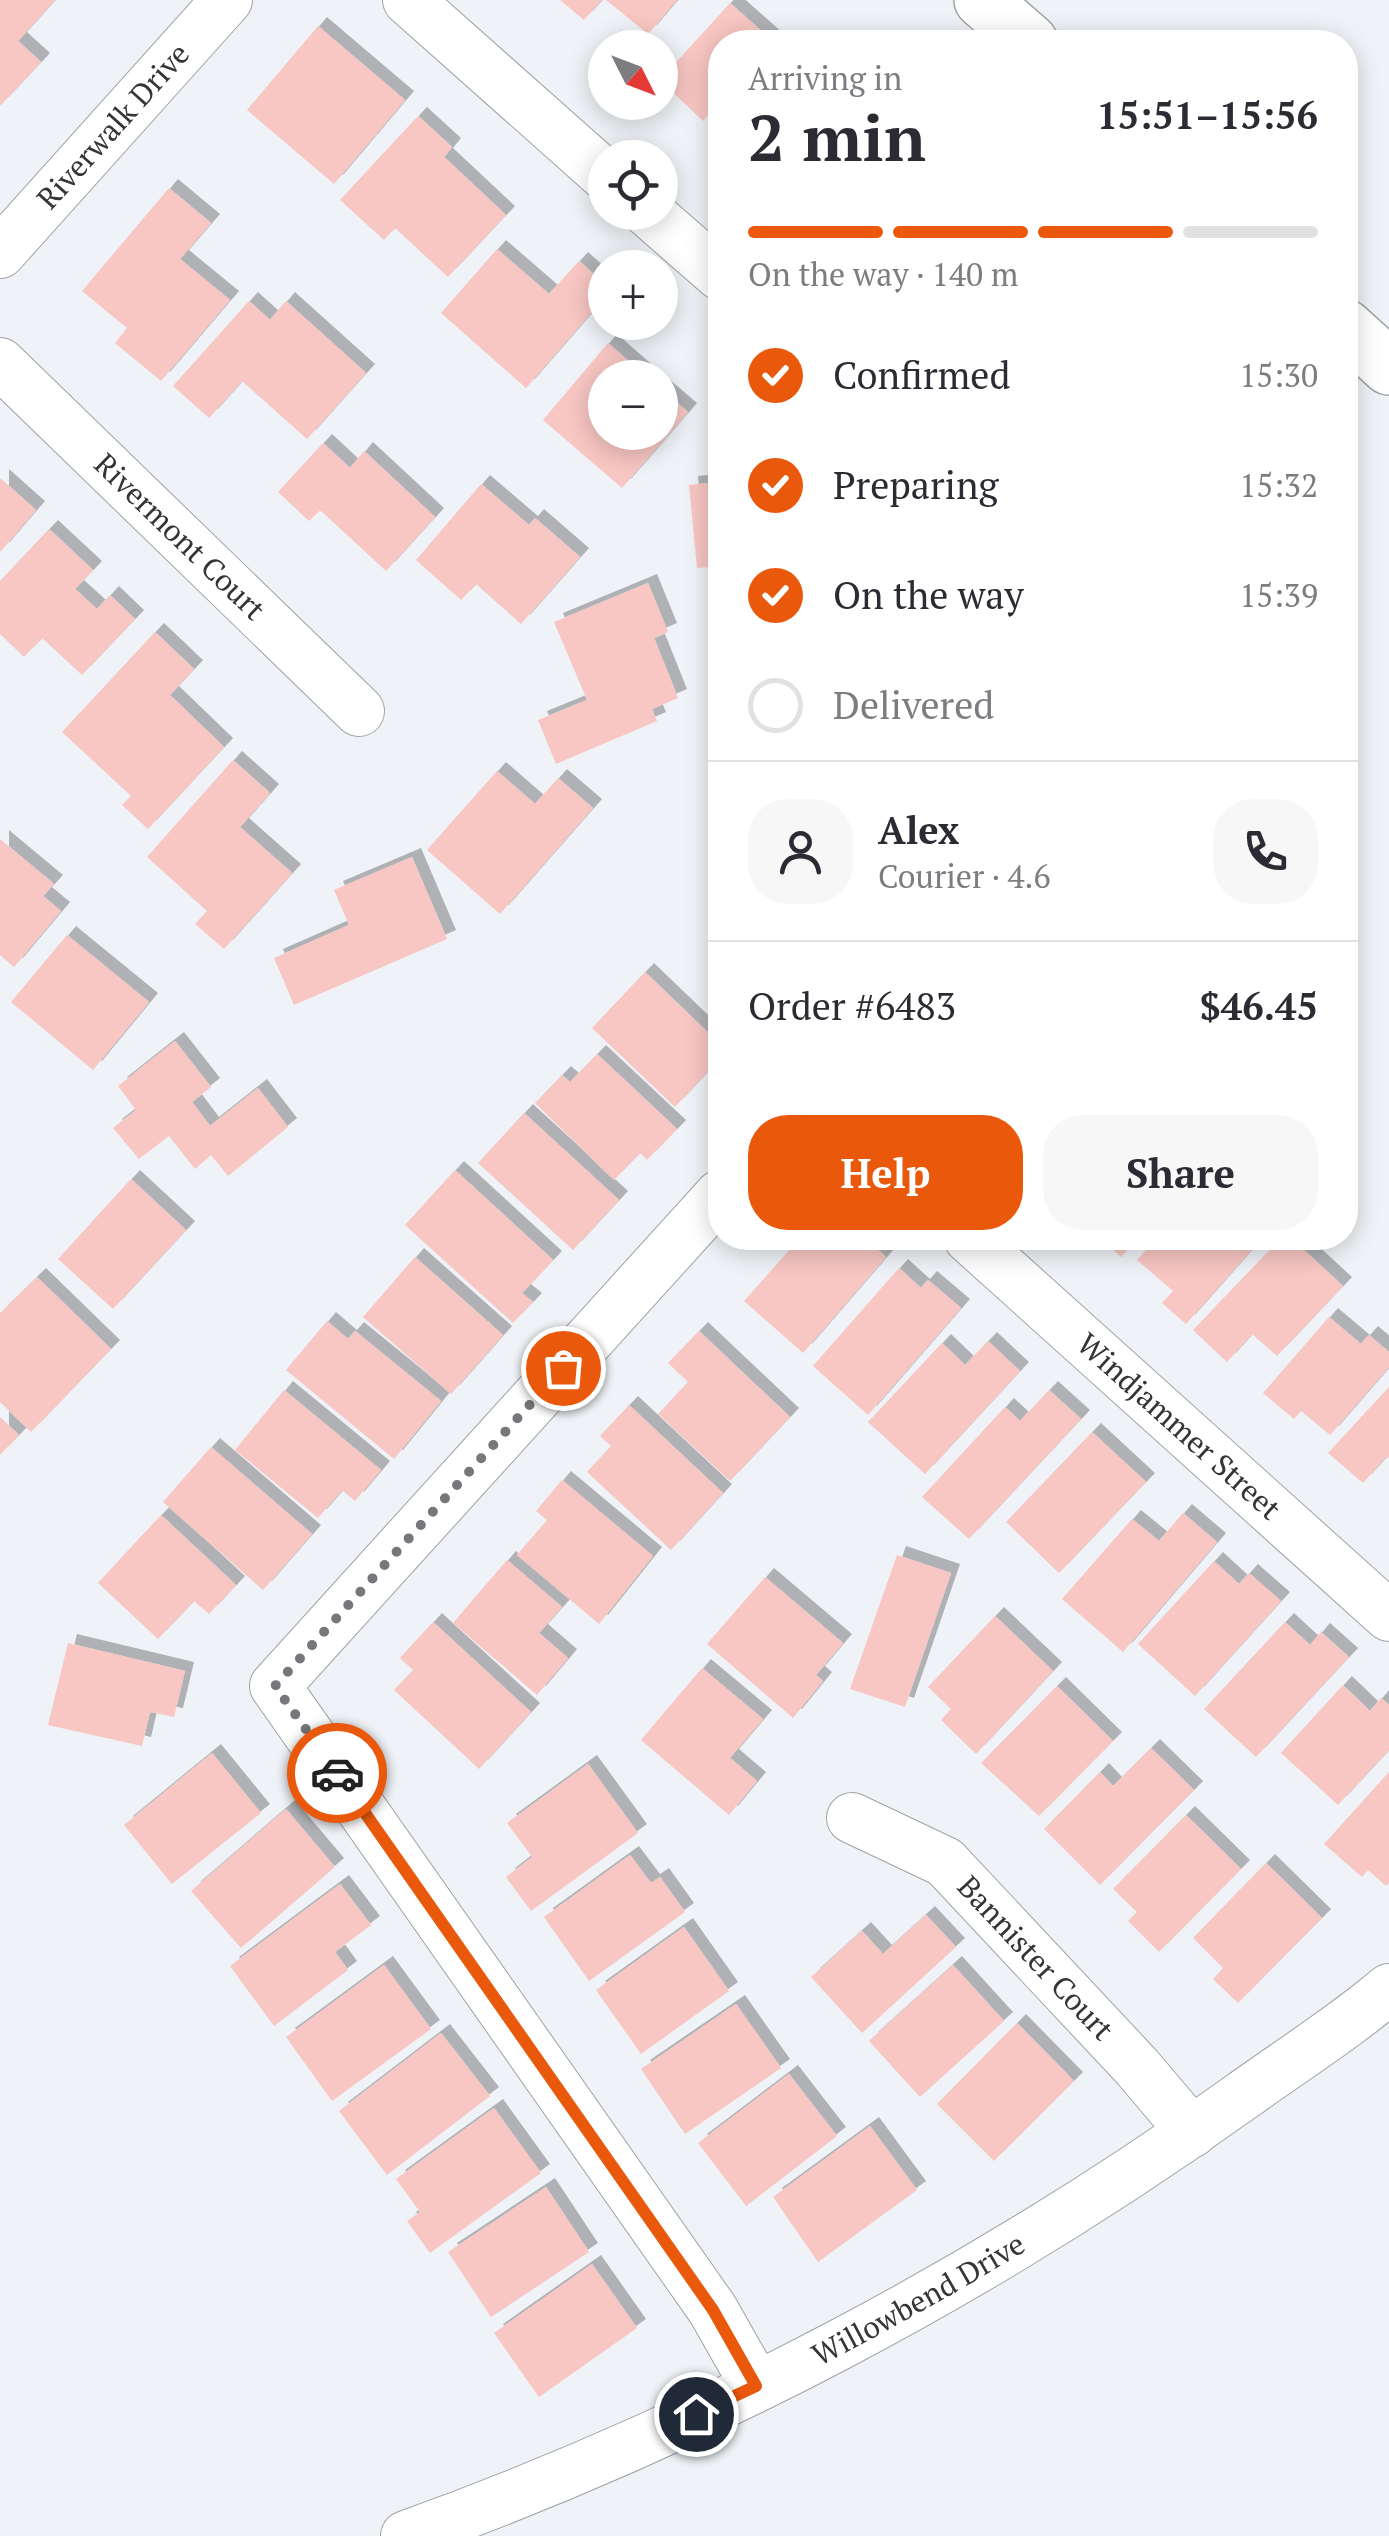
<!DOCTYPE html>
<html lang="en">
<head>
<meta charset="utf-8">
<style>
	:root { --surface:#fff; --page:#f7f7f7; --text:#2b2b33; --muted:#7c7c81; --line:#e1e1e2; --accent:#ea580c }
	body { margin:0; font-family:"PT Serif",serif; background:var(--page); color:var(--text); height:100vh; display:flex; flex-direction:column; font-size:38px; white-space:nowrap }
	* { box-sizing:border-box; margin:0 }
	p { font-size:32px; color:var(--muted) }
	.icon { flex:none; width:55px; height:55px; fill:none; stroke:currentColor; stroke-width:2; stroke-linecap:round; stroke-linejoin:round }
	.map { position:relative; flex:1; overflow:hidden }
	.panel { position:absolute; left:708px; top:30px; width:650px; height:1220px; display:flex; flex-direction:column; background:var(--surface); border-radius:40px; box-shadow:0 5px 25px #0003 }
	.panel>* { flex:none }
	.needle { width:65px; rotate:132deg }
	.controls { position:absolute; left:588px; top:30px; display:grid; gap:20px }
	.controls a { display:grid; place-items:center; width:90px; height:90px; border-radius:50%; background:var(--surface); box-shadow:0 5px 25px #0003; font-size:50px }
	.pin { position:absolute; display:grid; place-items:center; width:85px; height:85px; color:#fff; margin:-42px; border:5px solid #fff; border-radius:50%; box-shadow:0 2px 10px #0007 }
	.courier { position:absolute; display:grid; place-items:center; width:100px; height:100px; margin:-50px; border:8px solid #ea580c; border-radius:50%; background:#fff; color:#222; box-shadow:0 2px 12px #0007 }
	.headline em { font-style:normal; font-weight:800 }
	.headline div { display:flex; flex-direction:column-reverse }
	.headline { display:flex; align-items:center; justify-content:space-between; height:170px; padding:0 40px }
	h1 { font-size:65px; font-weight:800; line-height:75px }
	.bar { display:grid; grid-template-columns:repeat(4,1fr); gap:15px 10px; align-content:center; height:120px; padding:0 40px }
	.bar i { height:12px; border-radius:8px; background:var(--line) }
	.bar .current { background:var(--accent) }
	.bar p { grid-column:span 4 }
	.line { display:flex; align-items:center; gap:25px; padding:0 40px; border-top:2px solid var(--line) }
	.line div { flex:1 }
	.round { display:grid; place-items:center; flex:none; width:105px; height:105px; border-radius:40px; background:var(--page) }
	ol { padding:0 40px; list-style:none }
	li { display:flex; align-items:center; gap:30px; height:110px }
	li p { margin-inline-start:auto }
	li .icon { padding:10px; border-radius:50%; background:var(--accent); color:#fff; stroke-width:4 }
	li:last-child { color:var(--muted) }
	li i { width:55px; height:55px; border:5px solid var(--line); border-radius:50% }
	.primary-button { display:flex; gap:20px; margin-top:auto; padding:20px 40px }
	.primary-button a { flex:1; height:115px; border-radius:40px; background:var(--accent); color:#fff; font-size:40px; font-weight:800; line-height:115px; text-align:center }
	.primary-button a+a { background:var(--page); color:var(--text) }
	.map>svg:first-child { display:block }
	.building { fill:#f8c6c3; filter:url(#shadow) }
	.lines { fill:none; stroke-linecap:round; stroke-linejoin:round }
	.minor-casing { stroke:#a0a2a7; stroke-width:52 }
	.major-casing { stroke:#a0a2a7; stroke-width:58 }
	.minor { stroke:#fff; stroke-width:50 }
	.major { stroke:#fff; stroke-width:55 }
	.done { stroke:#75777a; stroke-width:10; stroke-dasharray:0 18 }
	.route { stroke:#ea580c; stroke-width:12 }
	.labels { text-anchor:middle; stroke-width:10; stroke-linejoin:round; paint-order:stroke }
	.street-label { font-size:30px; fill:#343537; stroke:#fff }
</style>
</head>
<body>
<div class="map">
<svg width="1389" height="2536" viewBox="0 0 1389 2536">
	<defs>
		<filter id="shadow"><feDropShadow dx="9" dy="-9" stdDeviation="0" flood-color="#0004"/></filter>
	</defs>
	<rect width="100%" height="100%" fill="#eff2f6"/>
	<path class="building" d="M 0,0 L 55,0 L 18,41 L 41,62 L 0,106 Z
		M 560,0 L 602,0 L 584,20 Z
		M 606,0 L 677,0 L 648,34 Z
		M 730,3 L 774,42 L 720,42 L 720,102 L 703,121 L 660,80 Z
		M 318,26 L 405,100 L 334,184 L 247,110 Z
		M 418,116 L 452,147 L 444,157 L 506,215 L 448,277 L 395,228 L 384,240 L 340,200 Z
		M 169,188 L 211,223 L 180,259 L 230,300 L 161,381 L 115,343 L 127,328 L 82,291 Z
		M 497,249 L 549,294 L 579,261 L 605,284 L 605,297 L 526,388 L 441,313 Z
		M 249,301 L 270,320 L 286,301 L 366,373 L 307,439 L 242,381 L 209,418 L 173,386 Z
		M 608,343 L 648,378 L 605,378 L 605,432 L 660,432 L 660,388 L 688,412 L 622,488 L 543,420 Z
		M 323,443 L 350,468 L 364,451 L 435,517 L 386,571 L 320,510 L 309,521 L 278,492 Z
		M 0,478 L 36,510 L 0,552 Z
		M 720,482 L 720,566 L 697,568 L 689,485 Z
		M 481,484 L 529,525 L 535,518 L 580,557 L 521,624 L 476,584 L 461,600 L 416,560 Z
		M 49,529 L 93,570 L 75,589 L 97,609 L 110,595 L 135,619 L 82,675 L 42,638 L 24,657 L 0,634 L 0,581 Z
		M 648,583 L 668,632 L 654,638 L 678,698 L 652,709 L 657,721 L 556,764 L 538,720 L 587,700 L 554,622 Z
		M 155,632 L 194,669 L 170,695 L 224,747 L 148,829 L 122,805 L 131,796 L 62,732 Z
		M 233,760 L 270,793 L 240,827 L 292,873 L 224,949 L 195,924 L 207,911 L 147,857 Z
		M 497,771 L 535,804 L 558,778 L 593,808 L 500,914 L 427,850 Z
		M 0,839 L 54,884 L 43,896 L 61,911 L 14,967 L 0,955 Z
		M 412,857 L 447,939 L 294,1005 L 274,958 L 349,925 L 334,890 Z
		M 67,935 L 149,1002 L 93,1070 L 11,1002 Z
		M 645,972 L 720,1044 L 720,1059 L 675,1107 L 592,1028 Z
		M 175,1041 L 211,1087 L 192,1102 L 210,1126 L 258,1088 L 288,1127 L 228,1176 L 211,1155 L 195,1169 L 169,1136 L 139,1159 L 113,1128 L 136,1110 L 118,1086 Z
		M 597,1054 L 677,1129 L 647,1160 L 640,1153 L 614,1180 L 535,1103 L 562,1075 L 570,1082 Z
		M 524,1113 L 619,1200 L 573,1250 L 478,1163 Z
		M 455,1170 L 553,1260 L 522,1293 L 533,1302 L 513,1323 L 405,1225 Z
		M 131,1179 L 186,1230 L 113,1309 L 58,1259 Z
		M 800,1238 L 840,1238 L 845,1242 L 849,1238 L 864,1238 L 886,1257 L 803,1353 L 744,1301 Z
		M 1100,1238 L 1139,1238 L 1121,1257 Z
		M 1157,1238 L 1262,1238 L 1186,1324 L 1162,1303 L 1173,1291 L 1137,1260 Z
		M 1281,1238 L 1291,1238 L 1343,1286 L 1277,1356 L 1252,1334 L 1227,1362 L 1193,1330 Z
		M 415,1257 L 503,1335 L 451,1394 L 363,1317 Z
		M 899,1268 L 921,1288 L 928,1280 L 961,1308 L 868,1415 L 813,1366 Z
		M 37,1277 L 111,1349 L 31,1432 L 0,1402 L 0,1313 Z
		M 1329,1317 L 1361,1344 L 1369,1335 L 1389,1352 L 1389,1367 L 1330,1435 L 1301,1411 L 1294,1419 L 1263,1393 Z
		M 327,1321 L 348,1339 L 355,1331 L 441,1401 L 394,1459 L 286,1370 Z
		M 699,1331 L 790,1417 L 730,1481 L 658,1414 L 688,1382 L 668,1363 Z
		M 988,1341 L 1020,1371 L 925,1474 L 868,1422 L 942,1343 L 965,1365 Z
		M 1389,1387 L 1389,1458 L 1387,1456 L 1363,1483 L 1328,1453 Z
		M 284,1390 L 381,1470 L 355,1501 L 342,1490 L 318,1518 L 235,1450 Z
		M 1049,1390 L 1081,1419 L 969,1539 L 922,1497 L 1005,1407 L 1020,1421 Z
		M 629,1405 L 723,1493 L 671,1550 L 587,1472 L 611,1446 L 600,1436 Z
		M 0,1417 L 19,1435 L 0,1455 Z
		M 1092,1432 L 1146,1482 L 1059,1573 L 1006,1522 Z
		M 211,1447 L 312,1534 L 263,1590 L 163,1502 Z
		M 562,1480 L 653,1556 L 599,1624 L 517,1555 L 547,1520 L 536,1511 Z
		M 1183,1513 L 1217,1542 L 1123,1652 L 1062,1599 L 1132,1519 L 1159,1541 Z
		M 161,1515 L 236,1585 L 209,1614 L 194,1601 L 158,1639 L 98,1583 Z
		M 897,1555 L 951,1573 L 905,1707 L 850,1689 Z
		M 507,1560 L 562,1607 L 539,1633 L 568,1658 L 537,1695 L 453,1623 Z
		M 1214,1561 L 1239,1584 L 1249,1573 L 1281,1601 L 1195,1696 L 1138,1644 Z
		M 765,1577 L 843,1643 L 816,1675 L 823,1681 L 793,1718 L 707,1644 Z
		M 995,1616 L 1053,1671 L 976,1754 L 941,1720 L 951,1709 L 928,1687 Z
		M 433,1622 L 531,1712 L 479,1769 L 394,1690 L 413,1670 L 400,1658 Z
		M 1285,1622 L 1310,1645 L 1321,1632 L 1349,1657 L 1256,1757 L 1204,1709 Z
		M 68,1643 L 185,1671 L 174,1717 L 150,1712 L 142,1746 L 48,1725 Z
		M 702,1668 L 763,1719 L 730,1758 L 757,1781 L 729,1815 L 641,1740 Z
		M 1343,1685 L 1370,1711 L 1381,1698 L 1389,1705 L 1389,1750 L 1338,1805 L 1281,1753 Z
		M 1057,1686 L 1113,1741 L 1039,1816 L 981,1763 Z
		M 1151,1748 L 1194,1790 L 1100,1885 L 1044,1829 L 1100,1772 L 1113,1786 Z
		M 212,1753 L 261,1813 L 172,1884 L 124,1825 Z
		M 588,1764 L 638,1833 L 531,1911 L 506,1877 L 532,1857 L 507,1823 Z
		M 1389,1772 L 1389,1883 L 1386,1886 L 1368,1870 L 1362,1877 L 1324,1844 Z
		M 286,1809 L 335,1867 L 241,1948 L 191,1891 Z
		M 1186,1815 L 1241,1869 L 1159,1952 L 1128,1921 L 1137,1912 L 1113,1889 Z
		M 630,1855 L 651,1883 L 660,1877 L 685,1912 L 589,1981 L 544,1917 Z
		M 1266,1863 L 1322,1918 L 1238,2003 L 1213,1979 L 1223,1968 L 1193,1938 Z
		M 340,1884 L 371,1925 L 335,1952 L 348,1970 L 274,2026 L 230,1966 Z
		M 926,1915 L 956,1947 L 862,2033 L 811,1977 L 862,1931 L 883,1954 Z
		M 684,1927 L 729,1991 L 641,2054 L 596,1990 Z
		M 384,1965 L 431,2029 L 332,2101 L 286,2037 Z
		M 953,1965 L 1004,2021 L 920,2097 L 869,2041 Z
		M 736,2004 L 781,2068 L 685,2134 L 641,2069 Z
		M 1017,2023 L 1074,2081 L 994,2161 L 937,2104 Z
		M 441,2033 L 490,2096 L 387,2175 L 339,2111 Z
		M 789,2074 L 837,2136 L 746,2206 L 698,2143 Z
		M 494,2108 L 541,2173 L 430,2253 L 407,2221 L 420,2212 L 396,2179 Z
		M 870,2126 L 917,2190 L 818,2262 L 773,2197 Z
		M 546,2187 L 589,2252 L 491,2317 L 448,2252 Z
		M 592,2264 L 637,2328 L 539,2397 L 494,2333 Z"/>
	<g class="lines">
		<defs>
			<g id="minor">
				<path d="M 408,0 L 605,175"/>
				<path d="M 648,212 L 720,275"/>
				<path id="s1" d="M 0,253 L 227,0"/>
				<path id="s2" d="M 0,363 L 359,711"/>
				<path d="M 720,1195 L 275,1686 L 713,2310 L 756,2386"/>
				<path id="s3" d="M 969,1238 L 1389,1616"/>
				<path id="s4" d="M 852,1818 L 945,1862 L 1137,2067 L 1192,2132"/>
				<path id="s5" d="M 406,2536 C 701,2430 987,2279 1242,2096 C 1291,2061 1343,2028 1389,1989"/>
			</g>
			<path id="major" d="M 982,0 L 1030,42
				M 1345,327 L 1389,367"/>
		</defs>
		<use href="#minor" class="minor-casing"/>
		<use href="#major" class="major-casing"/>
		<use href="#minor" class="minor"/>
		<use href="#major" class="major"/>
	</g>
	<g class="lines">
		<path class="done" d="M 337,1773 L 275,1686 L 563,1368"/>
		<path class="route" d="M 337,1773 L 713,2310 L 756,2386 L 696,2414"/>
	</g>
	<g class="labels">
		<g class="street-label">
			<text dy="10" stroke="none"><textPath href="#s1" startOffset="170">Riverwalk Drive</textPath></text>
			<text dy="10" stroke="none"><textPath href="#s2" startOffset="250">Rivermont Court</textPath></text>
			<text dy="10" stroke="none"><textPath href="#s3" startOffset="282">Windjammer Street</textPath></text>
			<text dy="10" stroke="none"><textPath href="#s4" startOffset="235">Bannister Court</textPath></text>
			<text dy="10" stroke="none"><textPath href="#s5" startOffset="565">Willowbend Drive</textPath></text>
		</g>
	</g>
</svg>
<div class="controls">
<a><svg class="needle" viewBox="-14 -14 28 28"><path d="M0-13l5 13h-10z" fill="#e53935"/><path d="M0 13l5-13h-10z" fill="#7c7c81"/></svg></a>
<a><svg class="icon" aria-label="locate" viewBox="0 0 24 24"><circle cx="12" cy="12" r="6"/><path d="M12 2v4M12 18v4M2 12h4M18 12h4"/></svg></a>
<a>+</a>
<a>−</a>
</div>
<div class="pin" style="left:563px;top:1368px;background:#ea580c"><svg class="icon" aria-label="bag" viewBox="0 0 24 24"><path d="M5 8h14l-1 12H6zM9 8a3 3 0 0 1 6 0"/></svg></div>
<div class="pin" style="left:696px;top:2414px;background:#1f2937"><svg class="icon" aria-label="home" viewBox="0 0 24 24"><path d="M3 11l9-7 9 7M6 9v11h12V9"/></svg></div>
<div class="courier" style="left:337px;top:1773px"><svg class="icon" aria-label="car" viewBox="0 0 24 24"><path d="M5 17H2v-5l4-1 3-4h7l3 4 3 1v5h-3M9 17h6M6 11h13"/><circle cx="7" cy="17" r="2"/><circle cx="17" cy="17" r="2"/></svg></div>
<section class="panel">
<div class="headline"><div><h1>2 min</h1><p>Arriving in</p></div><em>15:51–15:56</em></div>
<div class="bar"><i class="current"></i><i class="current"></i><i class="current"></i><i></i><p>On the way · 140 m</p></div>
<ol>
<li><svg class="icon" aria-label="check" viewBox="0 0 24 24"><path d="M5 12l5 5 9-10"/></svg>Confirmed<p>15:30</p></li>
<li><svg class="icon" aria-label="check" viewBox="0 0 24 24"><path d="M5 12l5 5 9-10"/></svg>Preparing<p>15:32</p></li>
<li><svg class="icon" aria-label="check" viewBox="0 0 24 24"><path d="M5 12l5 5 9-10"/></svg>On the way<p>15:39</p></li>
<li><i></i>Delivered</li>
</ol>
<div class="line" style="height:180px"><a class="round"><svg class="icon" aria-label="person" viewBox="0 0 24 24"><circle cx="12" cy="8" r="4"/><path d="M4 21q1-7 8-7t8 7"/></svg></a><div><b>Alex</b><p>Courier · 4.6</p></div><a class="round"><svg class="icon" aria-label="phone" viewBox="0 0 24 24"><path d="M5 4h4l2 5-3 2q2 4 5 5l2-3 5 2v4C11 20 4 13 5 4z"/></svg></a></div>
<div class="line" style="height:130px"><div>Order #6483</div><b>$46.45</b></div>
<div class="primary-button"><a>Help</a><a>Share</a></div>
</section>
</div>
</body>
</html>
